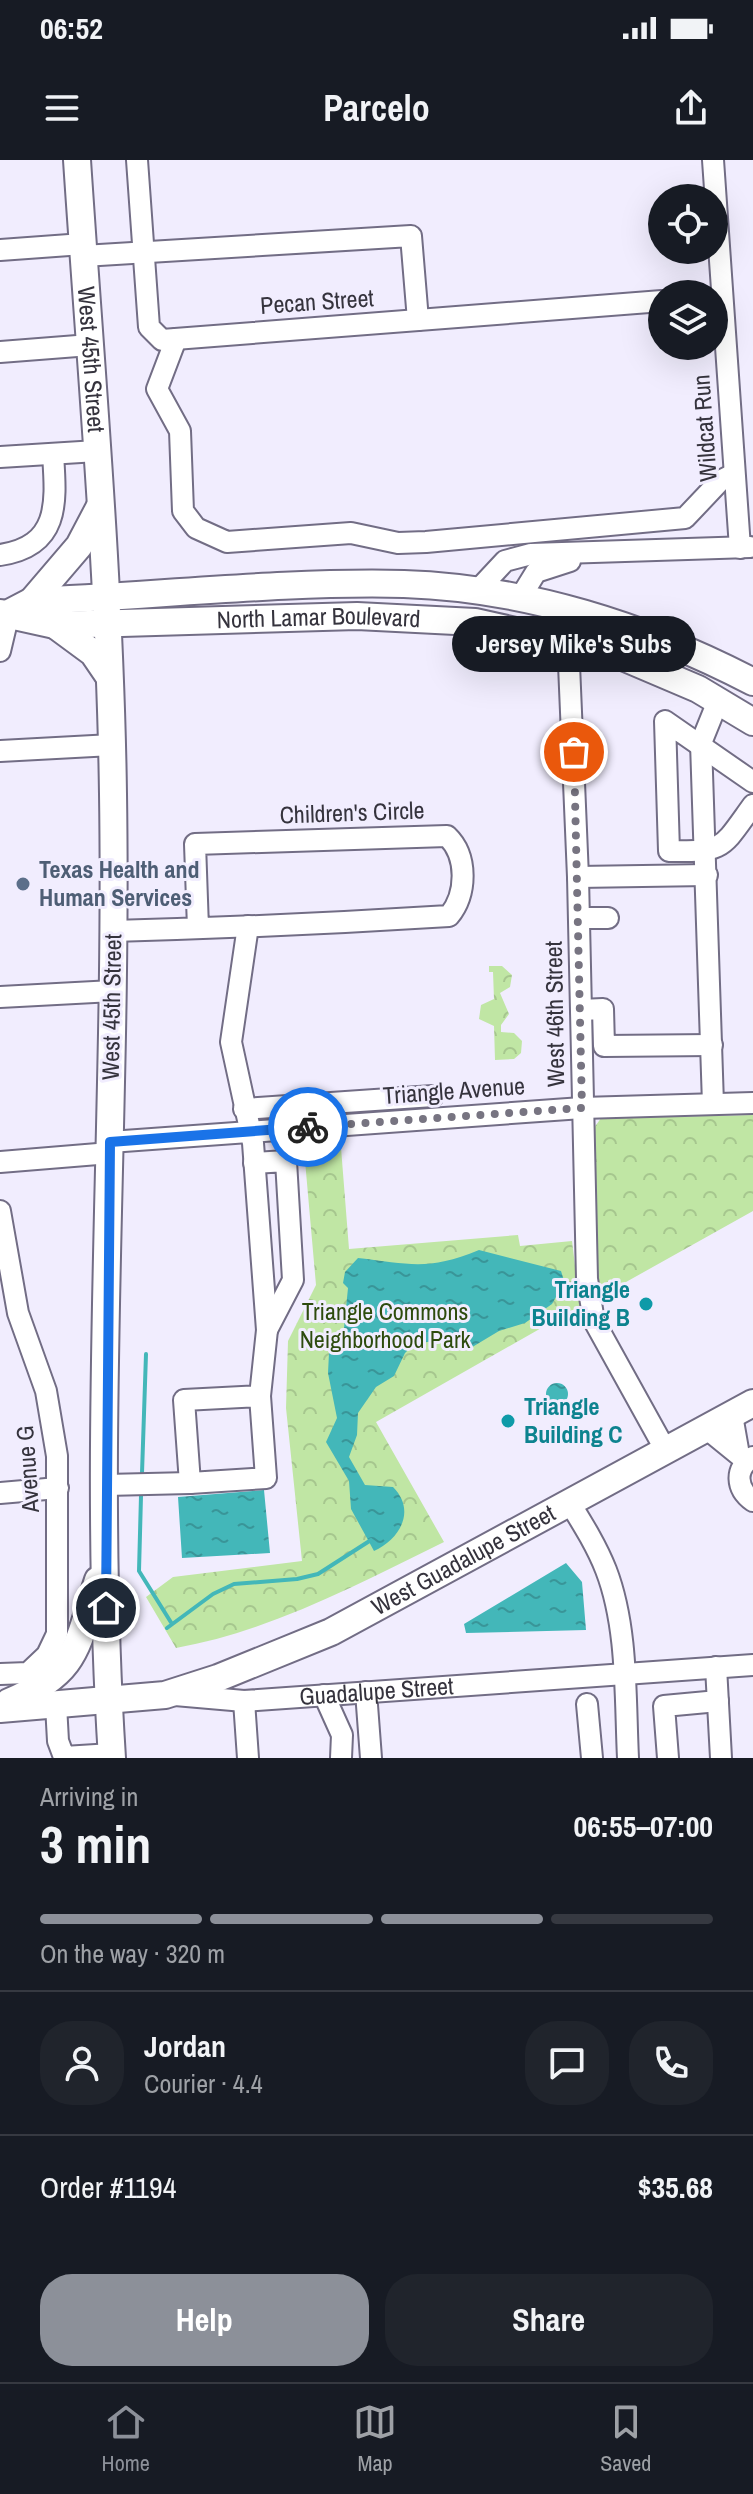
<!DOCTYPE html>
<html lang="en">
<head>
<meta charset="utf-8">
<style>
	:root { --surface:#171b24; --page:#20242c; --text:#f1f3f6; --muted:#9ea1a6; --line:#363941; --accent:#8c9099 }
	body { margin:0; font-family:"Archivo Narrow",sans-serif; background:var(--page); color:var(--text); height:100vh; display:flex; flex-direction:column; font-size:30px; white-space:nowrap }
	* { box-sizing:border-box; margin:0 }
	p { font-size:26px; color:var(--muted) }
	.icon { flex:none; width:44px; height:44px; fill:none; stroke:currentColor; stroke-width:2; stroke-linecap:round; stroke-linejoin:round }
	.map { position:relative; height:1598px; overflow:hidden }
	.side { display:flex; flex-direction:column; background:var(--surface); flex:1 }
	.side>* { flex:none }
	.controls { position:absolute; left:648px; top:24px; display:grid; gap:16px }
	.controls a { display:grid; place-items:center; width:80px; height:80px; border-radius:50%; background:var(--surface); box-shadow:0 8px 32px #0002; font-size:40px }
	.pin { position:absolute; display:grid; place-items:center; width:68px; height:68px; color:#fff; margin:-34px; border:4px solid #fff; border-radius:50%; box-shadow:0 2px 8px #0007 }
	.courier { position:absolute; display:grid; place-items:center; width:80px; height:80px; margin:-40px; border:6px solid #1a73e8; border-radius:50%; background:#fff; color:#222; box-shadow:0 2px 10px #0007 }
	.bubble { position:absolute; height:56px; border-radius:28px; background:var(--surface); box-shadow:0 8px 32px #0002; font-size:26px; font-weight:700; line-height:56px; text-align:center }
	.summary em { font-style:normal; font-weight:700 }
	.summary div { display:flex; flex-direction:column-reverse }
	.summary { display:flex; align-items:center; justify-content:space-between; height:136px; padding:0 40px }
	h1 { font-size:52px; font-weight:700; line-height:60px }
	.bar { display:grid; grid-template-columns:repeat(4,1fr); gap:12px 8px; align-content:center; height:96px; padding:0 40px }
	.bar i { height:10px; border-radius:6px; background:var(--line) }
	.bar .selected { background:var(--accent) }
	.bar p { grid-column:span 4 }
	.line { display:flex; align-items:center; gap:20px; padding:0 40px; border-top:2px solid var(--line) }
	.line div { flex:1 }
	.round { display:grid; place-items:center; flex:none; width:84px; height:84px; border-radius:32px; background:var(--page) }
	.button { display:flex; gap:16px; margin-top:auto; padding:16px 40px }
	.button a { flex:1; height:92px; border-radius:32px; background:var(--accent); color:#fff; font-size:32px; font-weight:700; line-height:92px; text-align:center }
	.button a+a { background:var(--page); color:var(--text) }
	.status { display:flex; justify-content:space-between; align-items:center; height:56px; padding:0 40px; background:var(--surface); direction:ltr }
	.status svg { height:22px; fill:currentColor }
	header { display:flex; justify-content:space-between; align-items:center; height:104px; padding:0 40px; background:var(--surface); font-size:36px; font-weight:700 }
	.menu { display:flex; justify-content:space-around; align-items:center; height:112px; border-top:2px solid var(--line); background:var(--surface); font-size:22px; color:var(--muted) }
	.menu a { display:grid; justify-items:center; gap:4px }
	.menu .selected { color:var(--accent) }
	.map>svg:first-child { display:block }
	.park { fill:url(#park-crowns) }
	.water { fill:url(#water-ripples) }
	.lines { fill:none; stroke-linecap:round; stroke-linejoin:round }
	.stream { stroke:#43b7b9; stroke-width:4 }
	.minor-casing { stroke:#726d85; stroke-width:24 }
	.major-casing { stroke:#726d85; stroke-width:30 }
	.minor { stroke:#fff; stroke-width:20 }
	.major { stroke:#fff; stroke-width:26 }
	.done { stroke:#777481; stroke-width:8; stroke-dasharray:0 14.4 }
	.route { stroke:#1a73e8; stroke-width:10 }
	.service-dot { fill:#5c6f8a; stroke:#f1edfe; stroke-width:3 }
	.culture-dot { fill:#0f9aa8; stroke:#f1edfe; stroke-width:3 }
	.labels { text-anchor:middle; stroke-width:6; stroke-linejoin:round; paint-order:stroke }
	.street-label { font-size:24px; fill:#35333d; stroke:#f1edfe }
	.service-label { font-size:24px; font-weight:bold; fill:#4e5e75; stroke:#f1edfe; text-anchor:start }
	.culture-label { font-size:24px; font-weight:bold; fill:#0d838f; stroke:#f1edfe; text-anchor:end }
	.park-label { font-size:24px; fill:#2d4b0d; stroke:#f1edfe }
</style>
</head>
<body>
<div class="status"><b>06:52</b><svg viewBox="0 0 49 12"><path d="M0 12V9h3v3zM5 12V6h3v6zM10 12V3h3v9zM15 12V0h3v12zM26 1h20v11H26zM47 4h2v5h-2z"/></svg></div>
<header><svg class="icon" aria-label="menu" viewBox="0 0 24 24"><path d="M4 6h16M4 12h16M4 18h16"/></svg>Parcelo<svg class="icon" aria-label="share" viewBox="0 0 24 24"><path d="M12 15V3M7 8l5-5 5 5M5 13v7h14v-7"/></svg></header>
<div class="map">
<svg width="753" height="1598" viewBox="0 0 753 1598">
	<defs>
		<pattern id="park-crowns" width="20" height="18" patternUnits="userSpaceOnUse" patternTransform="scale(2)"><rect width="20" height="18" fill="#c0e6a4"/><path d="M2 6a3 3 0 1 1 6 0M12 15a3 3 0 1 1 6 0" fill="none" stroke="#a6c68e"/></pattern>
		<pattern id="water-ripples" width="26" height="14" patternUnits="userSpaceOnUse" patternTransform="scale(2)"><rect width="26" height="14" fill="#43b7b9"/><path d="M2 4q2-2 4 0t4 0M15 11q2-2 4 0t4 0" fill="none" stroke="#399598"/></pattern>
	</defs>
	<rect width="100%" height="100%" fill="#f1edfe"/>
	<path class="park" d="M 489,806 L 502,806 L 512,815 L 510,827 L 500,833 L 509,854 L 501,865 L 501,872 L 514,873 L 522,881 L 521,893 L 514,899 L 495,900 L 494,866 L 479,859 L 481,845 L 494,839 L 493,812 L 489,812 Z
		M 604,954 L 610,958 L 753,955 L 753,1051 L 601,1136 L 597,1127 L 591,972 Z
		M 340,975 L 349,1089 L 518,1075 L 520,1086 L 572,1081 L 580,1146 L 376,1262 L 444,1382 C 358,1424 271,1471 176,1488 L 146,1437 L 173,1417 L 302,1401 L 286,1248 L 288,1181 L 316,1125 L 303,978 Z"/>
	<path class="water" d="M 479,1090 L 561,1111 L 566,1127 L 560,1130 L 552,1144 L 525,1163 L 499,1171 L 469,1189 L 454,1178 L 414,1184 L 405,1193 L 394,1216 L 376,1227 L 358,1253 L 357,1275 L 349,1297 L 365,1325 L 393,1327 C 417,1351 399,1380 374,1391 L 351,1349 L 349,1321 L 326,1282 L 337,1258 L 328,1213 L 329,1193 L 344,1168 L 348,1128 L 343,1123 L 345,1112 L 358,1098 C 410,1104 428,1111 479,1090 Z
		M546 1234a11 11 0 1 1 22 0a11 11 0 1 1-22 0Z
		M 264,1330 L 270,1393 L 182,1398 L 178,1337 Z
		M 566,1403 L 582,1422 L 586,1470 L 466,1473 L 464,1464 Z"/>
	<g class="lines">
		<path class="stream" d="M 142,1313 L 146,1194
			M 141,1336 L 139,1411 L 172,1464
			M 167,1468 L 213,1434 L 234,1424 L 297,1419 L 318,1414 L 371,1380"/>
		<defs>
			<g id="minor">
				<path d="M 137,0 L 149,167 L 162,180 L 662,141"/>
				<path d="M 713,0 L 740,388"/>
				<path d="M 0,90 L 83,84"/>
				<path d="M 83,96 L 411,76 L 418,160"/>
				<path d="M 176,179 L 157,229 L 180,271 L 183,351 L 196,368 L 227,382 L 351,373 L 398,383 L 426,382 L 685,358 L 720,321 L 734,314"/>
				<path d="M 0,192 L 90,185"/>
				<path d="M 0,297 L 97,291"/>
				<path d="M 0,395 C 61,386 56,341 53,294"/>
				<path d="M 477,431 L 505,401 L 531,394 L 750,387"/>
				<path d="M 520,438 L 536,412 L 570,401"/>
				<path d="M 568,481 L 578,717 L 587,1119 L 594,1161 L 666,1291"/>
				<path d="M 0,491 L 9,453"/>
				<path d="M 0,591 L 112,585"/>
				<path d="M 753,622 L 665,561 L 669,691 C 725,692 721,689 753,645"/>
				<path d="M 578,717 L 707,715"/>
				<path d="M 579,758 L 608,758"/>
				<path d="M 248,766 L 231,882 L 253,983 L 267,1170 L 260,1236 L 266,1318 L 190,1323 L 184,1240 L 260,1236"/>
				<path d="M 113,771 C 225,768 338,763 449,756 C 467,734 468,696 447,676 L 195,684 L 198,768"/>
				<path d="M 0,837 L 113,831"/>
				<path d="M 581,850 L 603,849 L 604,886 L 712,885"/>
				<path d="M 713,944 L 701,583 L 718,541"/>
				<path d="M 244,949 L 433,936"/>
				<path d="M 110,982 L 582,948 L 753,943"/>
				<path d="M 0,1002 L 110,993"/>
				<path d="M 254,1003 L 286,1001 L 293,1120 L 267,1170"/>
				<path d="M 0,1051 L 18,1153 L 46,1231 L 57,1296 L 57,1474 L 47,1495 L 28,1513 L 0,1514"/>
				<path d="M 707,1269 L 739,1295 L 732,1255"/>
				<path d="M 753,1297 C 734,1308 736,1329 753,1341"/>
				<path d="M 106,1325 L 190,1323"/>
				<path d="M 0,1333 L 58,1328"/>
				<path d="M 571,1345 C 584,1366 597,1387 606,1410 C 628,1467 625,1537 628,1598"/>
				<path d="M 716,1507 L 721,1598"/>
				<path d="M 366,1532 L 371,1598"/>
				<path id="s1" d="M 175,1535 L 244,1541 L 753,1505"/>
				<path d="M 324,1535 L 342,1575 L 341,1598"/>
				<path d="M 244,1541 L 248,1598"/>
				<path d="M 587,1544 L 592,1598"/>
				<path d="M 56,1545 L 58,1581 L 64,1597 L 112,1594"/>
				<path d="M 668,1598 L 664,1546 L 718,1541"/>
			</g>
			<g id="major">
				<path id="s2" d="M 77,0 C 91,211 110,422 113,634 C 118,955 91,1277 112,1598"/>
				<path d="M 32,441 L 79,386 L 99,348"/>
				<path id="s3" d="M 0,453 L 55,465 L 357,456 L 475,462 L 611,492 L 698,529 L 753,562"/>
				<path d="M 9,453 L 32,441 C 153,436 284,421 404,424 C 525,428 646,466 753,522"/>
				<path d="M 55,465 L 93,493 L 108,515"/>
				<path d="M 9,1542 C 79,1512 76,1487 98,1420"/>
				<path id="s4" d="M 0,1549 L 165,1535 L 218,1518 L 331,1472 L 753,1243"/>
			</g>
		</defs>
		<use href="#minor" class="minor-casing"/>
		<use href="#major" class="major-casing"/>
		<use href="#minor" class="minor"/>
		<use href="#major" class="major"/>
	</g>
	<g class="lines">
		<path class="done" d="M 308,967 L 582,948 L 574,592"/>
		<path class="route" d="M 106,1448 L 110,982 L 308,967"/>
	</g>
	<circle class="service-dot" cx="23" cy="724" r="8"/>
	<g class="culture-dot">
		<circle cx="646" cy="1144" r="8"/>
		<circle cx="508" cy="1261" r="8"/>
	</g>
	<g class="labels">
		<g class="street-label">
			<text transform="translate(317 142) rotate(-4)" y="8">Pecan Street</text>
			<text dy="8" stroke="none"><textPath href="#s2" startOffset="200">West 45th Street</textPath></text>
			<text transform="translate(705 268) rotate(-94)" y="8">Wildcat Run</text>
			<text dy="8" stroke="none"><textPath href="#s3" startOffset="320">North Lamar Boulevard</textPath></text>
			<text transform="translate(352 653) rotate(-2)" y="8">Children's Circle</text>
			<text transform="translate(112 847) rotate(-89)" y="8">West 45th Street</text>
			<text transform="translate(555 854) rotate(-91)" y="8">West 46th Street</text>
			<text transform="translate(454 931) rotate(-4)" y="8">Triangle Avenue</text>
			<text transform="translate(28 1309) rotate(-94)" y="8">Avenue G</text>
			<text dy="8" stroke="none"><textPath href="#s4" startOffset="494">West Guadalupe Street</textPath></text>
			<text dy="8" stroke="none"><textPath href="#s1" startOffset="202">Guadalupe Street</textPath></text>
		</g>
		<g class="service-label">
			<text x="39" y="718">Texas Health and<tspan x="39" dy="28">Human Services</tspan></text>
		</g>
		<g class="culture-label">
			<text x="630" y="1138">Triangle<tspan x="630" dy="28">Building B</tspan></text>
			<text x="524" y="1255" text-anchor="start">Triangle<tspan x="524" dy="28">Building C</tspan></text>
		</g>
		<g class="park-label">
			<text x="385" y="1160">Triangle Commons<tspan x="385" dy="28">Neighborhood Park</tspan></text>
		</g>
	</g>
</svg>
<div class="controls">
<a><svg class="icon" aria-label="locate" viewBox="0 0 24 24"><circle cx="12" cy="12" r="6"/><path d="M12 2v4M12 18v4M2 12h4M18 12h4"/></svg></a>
<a><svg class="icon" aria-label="layers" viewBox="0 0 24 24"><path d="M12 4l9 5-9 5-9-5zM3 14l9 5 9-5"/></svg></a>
</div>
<div class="pin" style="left:574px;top:592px;background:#ea580c"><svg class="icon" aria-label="bag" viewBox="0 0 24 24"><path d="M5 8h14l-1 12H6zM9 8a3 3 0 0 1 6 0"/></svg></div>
<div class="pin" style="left:106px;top:1448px;background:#1f2937"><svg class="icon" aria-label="home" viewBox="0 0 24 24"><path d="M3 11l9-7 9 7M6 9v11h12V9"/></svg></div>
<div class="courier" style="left:308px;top:967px"><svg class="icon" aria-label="bike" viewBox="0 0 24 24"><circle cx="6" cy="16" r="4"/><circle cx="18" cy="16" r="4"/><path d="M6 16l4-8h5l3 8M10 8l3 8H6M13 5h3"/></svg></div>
<div class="bubble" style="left:452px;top:456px;width:244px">Jersey Mike's Subs</div>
</div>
<section class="side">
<div class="summary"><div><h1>3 min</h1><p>Arriving in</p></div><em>06:55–07:00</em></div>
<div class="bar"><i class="selected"></i><i class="selected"></i><i class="selected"></i><i></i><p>On the way · 320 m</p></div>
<div class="line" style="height:144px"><a class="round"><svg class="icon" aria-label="person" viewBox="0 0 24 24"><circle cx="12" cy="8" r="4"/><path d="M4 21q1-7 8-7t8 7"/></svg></a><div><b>Jordan</b><p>Courier · 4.4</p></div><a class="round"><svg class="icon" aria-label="chat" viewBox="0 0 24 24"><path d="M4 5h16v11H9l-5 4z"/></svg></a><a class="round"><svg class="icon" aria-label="phone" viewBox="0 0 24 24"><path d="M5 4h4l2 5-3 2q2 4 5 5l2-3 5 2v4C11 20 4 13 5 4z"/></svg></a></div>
<div class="line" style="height:104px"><div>Order #1194</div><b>$35.68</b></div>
<div class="button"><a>Help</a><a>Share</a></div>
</section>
<nav class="menu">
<a class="selected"><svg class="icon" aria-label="home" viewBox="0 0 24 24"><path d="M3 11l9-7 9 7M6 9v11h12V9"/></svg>Home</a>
<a><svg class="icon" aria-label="map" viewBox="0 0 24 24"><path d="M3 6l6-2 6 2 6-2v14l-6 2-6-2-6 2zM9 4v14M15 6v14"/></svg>Map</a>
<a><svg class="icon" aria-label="saved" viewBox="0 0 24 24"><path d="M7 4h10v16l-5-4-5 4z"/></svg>Saved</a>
</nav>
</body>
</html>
